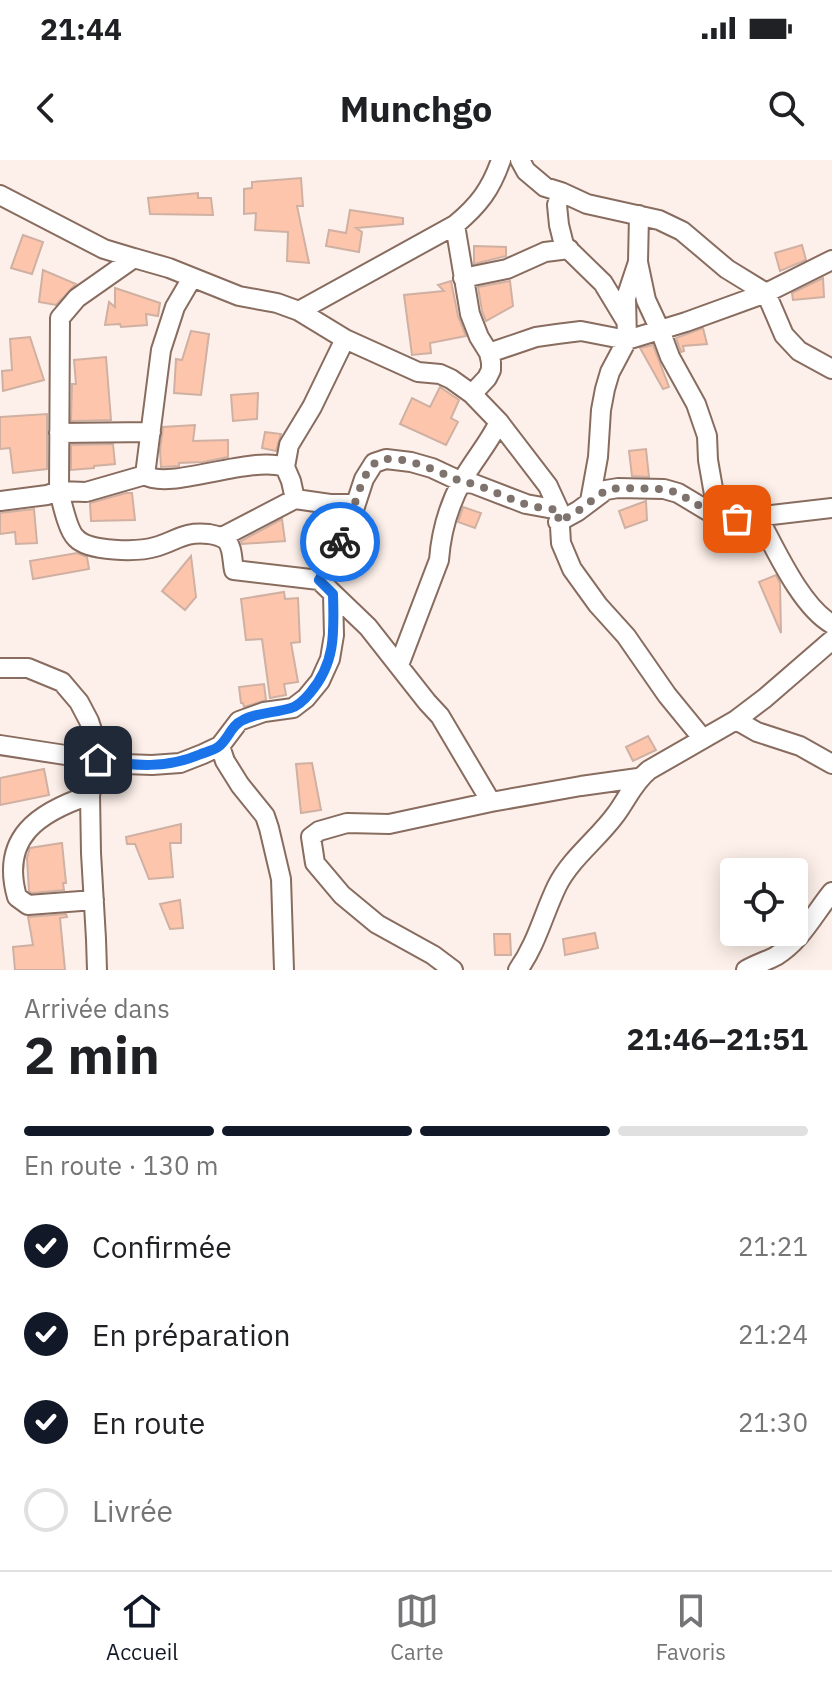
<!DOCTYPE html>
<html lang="fr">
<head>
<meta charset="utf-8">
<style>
	:root { --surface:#fff; --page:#f2f2f2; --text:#202124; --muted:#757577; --line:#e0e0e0; --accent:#111827 }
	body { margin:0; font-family:"IBM Plex Sans",sans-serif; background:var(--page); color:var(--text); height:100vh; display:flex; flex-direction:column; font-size:30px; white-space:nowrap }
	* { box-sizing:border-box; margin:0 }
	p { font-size:26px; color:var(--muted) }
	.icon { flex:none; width:44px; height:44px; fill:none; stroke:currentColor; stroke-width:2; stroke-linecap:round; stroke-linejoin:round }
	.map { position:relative; height:810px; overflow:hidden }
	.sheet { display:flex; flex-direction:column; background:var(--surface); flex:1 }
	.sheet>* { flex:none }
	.fabs { position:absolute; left:720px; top:698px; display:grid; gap:16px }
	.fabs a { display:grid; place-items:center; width:88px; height:88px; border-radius:8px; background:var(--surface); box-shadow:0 4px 20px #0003; font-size:40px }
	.pin { position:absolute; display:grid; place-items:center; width:68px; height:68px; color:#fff; margin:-34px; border-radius:16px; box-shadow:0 4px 12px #0006 }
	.courier { position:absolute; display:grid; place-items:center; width:80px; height:80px; margin:-40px; border:6px solid #1a73e8; border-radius:50%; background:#fff; color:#222; box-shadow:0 2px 10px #0007 }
	.summary em { font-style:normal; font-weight:700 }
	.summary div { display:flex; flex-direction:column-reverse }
	.summary { display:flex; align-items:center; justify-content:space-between; height:136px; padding:0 24px }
	h1 { font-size:52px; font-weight:700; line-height:60px }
	.bar { display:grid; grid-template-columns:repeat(4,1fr); gap:12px 8px; align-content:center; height:96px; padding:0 24px }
	.bar i { height:10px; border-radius:6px; background:var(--line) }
	.bar .current { background:var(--accent) }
	.bar p { grid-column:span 4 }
	ol { padding:0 24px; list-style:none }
	li { display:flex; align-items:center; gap:24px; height:88px }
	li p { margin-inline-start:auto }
	li .icon { padding:8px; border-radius:50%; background:var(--accent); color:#fff; stroke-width:4 }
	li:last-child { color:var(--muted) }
	li i { width:44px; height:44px; border:4px solid var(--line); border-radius:50% }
	.status { display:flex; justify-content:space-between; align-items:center; height:56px; padding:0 40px; background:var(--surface); direction:ltr }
	.status svg { height:22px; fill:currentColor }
	header { display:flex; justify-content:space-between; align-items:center; height:104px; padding:0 24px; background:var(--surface); font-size:36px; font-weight:700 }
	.menu { display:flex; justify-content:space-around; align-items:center; height:112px; border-top:2px solid var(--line); background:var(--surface); font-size:22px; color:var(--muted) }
	.menu a { display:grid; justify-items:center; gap:4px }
	.menu .current { color:var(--accent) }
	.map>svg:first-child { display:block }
	.building { fill:#fdc6ac; stroke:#cfb0a2; stroke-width:2 }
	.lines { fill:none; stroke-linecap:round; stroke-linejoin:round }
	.minor-casing { stroke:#886c5f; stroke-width:22 }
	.minor { stroke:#fff; stroke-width:18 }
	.done { stroke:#7f736d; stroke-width:8; stroke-dasharray:0 14.4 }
	.route { stroke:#1a73e8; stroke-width:10 }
</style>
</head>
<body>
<div class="status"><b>21:44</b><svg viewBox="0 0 49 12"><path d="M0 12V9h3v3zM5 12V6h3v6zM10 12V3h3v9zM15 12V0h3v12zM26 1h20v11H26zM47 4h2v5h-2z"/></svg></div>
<header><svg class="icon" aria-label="back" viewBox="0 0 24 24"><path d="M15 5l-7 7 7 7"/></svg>Munchgo<svg class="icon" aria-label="search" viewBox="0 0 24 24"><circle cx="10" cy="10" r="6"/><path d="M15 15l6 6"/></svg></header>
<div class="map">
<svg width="832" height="810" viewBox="0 0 832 810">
	<rect width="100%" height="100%" fill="#fdf0ea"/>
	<path class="building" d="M 301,18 L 303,46 L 297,46 L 309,103 L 287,101 L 288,72 L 255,70 L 256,53 L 244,54 L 244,29 L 252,28 L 252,22 Z
		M 198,33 L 198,38 L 211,38 L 213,55 L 150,54 L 148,38 Z
		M 350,50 L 403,58 L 403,64 L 356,68 L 362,72 L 359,92 L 326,86 L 329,70 L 346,73 Z
		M 23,75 L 43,82 L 32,114 L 11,108 Z
		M 802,85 L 806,100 L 780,111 L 775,93 Z
		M 474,86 L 506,87 L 506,96 L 474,104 Z
		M 43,110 L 76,124 L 56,145 L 39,142 Z
		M 823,118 L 824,137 L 793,140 L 792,133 Z
		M 451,121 L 458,156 L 466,176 L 430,183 L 431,193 L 412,195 L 404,135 L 444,131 L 438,125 Z
		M 510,121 L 513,146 L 486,161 L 482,151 L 478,127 Z
		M 115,128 L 160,143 L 158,156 L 146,154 L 147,165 L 121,167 L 120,164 L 105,165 L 109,142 L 115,147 Z
		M 703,168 L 707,184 L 683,186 L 684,191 L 681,192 L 676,178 Z
		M 191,171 L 209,174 L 201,235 L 174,233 L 176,199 L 182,200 Z
		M 30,177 L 44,220 L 3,231 L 2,211 L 12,210 L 10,179 Z
		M 653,185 L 669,227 L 663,229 L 640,188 Z
		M 106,197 L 111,260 L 71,261 L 72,224 L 76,224 L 74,200 Z
		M 440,227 L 459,240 L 451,258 L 458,262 L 446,285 L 400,264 L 412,238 L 430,247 Z
		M 258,233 L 257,259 L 233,261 L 231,235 Z
		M 47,254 L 47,309 L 13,313 L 10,288 L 0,289 L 0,257 Z
		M 195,265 L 193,281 L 228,280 L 228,297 L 203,302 L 179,303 L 179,306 L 161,307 L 160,290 L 163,267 Z
		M 265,272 L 281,274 L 276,291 L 262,288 Z
		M 113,284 L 115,304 L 94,306 L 94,308 L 71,310 L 71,285 Z
		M 646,289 L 649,317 L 632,316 L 629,291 Z
		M 126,333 L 132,333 L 135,360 L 91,361 L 90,343 Z
		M 646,341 L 647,360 L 625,368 L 619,351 Z
		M 463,347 L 481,353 L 475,368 L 458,362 Z
		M 34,349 L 37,383 L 16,384 L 15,372 L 0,374 L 0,353 Z
		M 282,359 L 285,381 L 242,384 L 241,381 Z
		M 77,393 L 87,397 L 89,409 L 33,419 L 30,401 Z
		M 191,396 L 196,437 L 185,450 L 162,431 Z
		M 776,415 L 780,423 L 781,473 L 759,422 Z
		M 284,432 L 285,439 L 298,438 L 300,482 L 291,483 L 298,522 L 284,524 L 286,535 L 270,538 L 262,479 L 246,480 L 241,439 Z
		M 264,524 L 266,540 L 244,547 L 243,543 L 241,543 L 239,527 Z
		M 648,576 L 656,590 L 633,601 L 626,587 Z
		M 312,603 L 321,650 L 301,653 L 296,604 Z
		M 44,609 L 49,635 L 0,645 L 0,618 Z
		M 181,664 L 181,683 L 170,683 L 173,717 L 149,719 L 135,684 L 127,684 L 126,677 Z
		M 62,683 L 66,723 L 63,723 L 64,730 L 32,733 L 29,731 L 27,698 L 30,688 Z
		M 180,740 L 183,768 L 170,769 L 160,744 Z
		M 66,754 L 67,757 L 60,758 L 65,810 L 15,810 L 13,787 L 33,785 L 28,757 Z
		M 595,773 L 598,788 L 565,795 L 563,779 Z
		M 494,774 L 510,774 L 511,795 L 495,795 Z"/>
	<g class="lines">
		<defs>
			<path id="minor" d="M 520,0 L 526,11 L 545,27 L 561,32 L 587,44 L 659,60 L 682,71 L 727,109 L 766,133 L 784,175 L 799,191 L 832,209
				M 561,32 L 557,45 L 559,65 L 564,85 L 603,123 L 626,161
				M 0,35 L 104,89 L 134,98
				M 455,65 L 470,154 L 479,177 L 489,193 L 491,202 L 491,210 L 487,218 L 472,234
				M 638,102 L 646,140 L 660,170 L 670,197 L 696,244 L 707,276 L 708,300 L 718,357
				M 463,118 L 507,109 L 545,92 L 569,89
				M 299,151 L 455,65 C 479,45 491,29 501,0
				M 345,179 L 418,212 L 440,214 L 451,219 L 472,234 L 499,262 L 548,326 L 559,350 L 561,383 L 572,409 L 598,445 L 626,476 L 667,535 L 703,579
				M 489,193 L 536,177 L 557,174 L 581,171 L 627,180 L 686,162 L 766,133 L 832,100
				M 59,273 L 151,272
				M 145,315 L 161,190 L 175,147 L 192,118
				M 295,339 L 291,321 L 285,307 L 289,285 L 312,247 L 345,179 L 299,151 L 277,143 L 239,136 L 169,108 L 134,98 L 77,138 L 60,158 L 59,331 C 62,343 68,371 76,378 C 89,392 138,392 155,387 C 177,381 183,371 209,374 C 215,375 221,376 226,380 C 233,387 232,401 234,410 L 319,420
				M 0,341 L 47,335 L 59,331 L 86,332 L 145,315 C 169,331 249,295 285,307
				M 590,341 L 598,297 L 601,250 L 605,229 L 610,212 L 627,180 L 626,138 L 638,102 L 639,55
				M 758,357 C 775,388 801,447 832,464
				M 558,362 L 578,351 L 606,330 L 618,328 L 664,329 L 678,333 L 718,357 L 737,359 L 832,348
				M 222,377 L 295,339 L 330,344 L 355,344
				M 399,505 L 439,400 C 441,373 449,345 462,321 C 473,301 489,283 499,262
				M 0,508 L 28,508 L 62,522 L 79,542 L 89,561 L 96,582 L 98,600 L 90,635 L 91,693 L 96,779 L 97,810
				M 736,560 L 765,538 L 832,480
				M 0,585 L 124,604 L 152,605 L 180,603 L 203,594 L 220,586 L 239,561 L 264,552 L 293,548 L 306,538 L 320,521 L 330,499 L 334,475 L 333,434
				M 220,586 L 225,601 L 240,625 L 265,656 L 269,668 L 281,719 L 284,810
				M 90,635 C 39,652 0,677 17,737 L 28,745 L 94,740
				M 491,642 L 440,556 L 427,542 L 368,467 L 319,420 L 328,401 L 347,371 L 364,319 L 374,303 L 386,299 L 411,302 L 432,308 L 462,322 L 474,324 L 526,344 L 559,350
				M 453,810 L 433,795 L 377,764 L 342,735 L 315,703 L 311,677 L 319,671 L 347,663 L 389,664 L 491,642 L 581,626 L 638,618
				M 518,810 C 537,783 543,755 557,726 C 571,698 598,679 616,654 C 627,639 634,622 649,610 L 736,560 L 757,572 L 800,586 L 832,604
				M 746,810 C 756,804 767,801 776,796 C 801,781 814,754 832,732"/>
		</defs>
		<use href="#minor" class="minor-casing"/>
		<use href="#minor" class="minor"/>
	</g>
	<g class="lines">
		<path class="done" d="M 340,382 C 352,363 359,315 375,303 C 394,290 439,312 458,320 C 464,322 470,323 476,325 C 492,330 507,338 522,343 C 534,347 547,349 559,350 L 558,362 L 578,351 L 606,330 L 618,328 L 664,329 L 678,333 L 718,357 L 737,359"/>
		<path class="route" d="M 98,600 C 135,606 166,609 201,594 C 206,592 214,590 218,587 C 228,580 231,565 243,560 C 258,552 275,553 291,548 C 298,546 305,539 310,533 C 336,503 334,472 333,434 L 319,420 L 340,382"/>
	</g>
</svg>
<div class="fabs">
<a><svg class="icon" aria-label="locate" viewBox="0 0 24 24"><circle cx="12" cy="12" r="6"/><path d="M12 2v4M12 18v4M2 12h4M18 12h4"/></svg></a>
</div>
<div class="pin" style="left:737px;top:359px;background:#ea580c"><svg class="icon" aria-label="bag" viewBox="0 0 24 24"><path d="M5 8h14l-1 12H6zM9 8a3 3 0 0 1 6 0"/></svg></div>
<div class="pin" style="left:98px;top:600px;background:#1f2937"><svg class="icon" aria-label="home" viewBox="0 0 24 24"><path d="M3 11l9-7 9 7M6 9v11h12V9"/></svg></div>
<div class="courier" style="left:340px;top:382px"><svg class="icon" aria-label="bike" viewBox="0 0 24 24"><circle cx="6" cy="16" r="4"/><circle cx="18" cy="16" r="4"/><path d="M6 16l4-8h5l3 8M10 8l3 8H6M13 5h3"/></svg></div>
</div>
<section class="sheet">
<div class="summary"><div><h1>2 min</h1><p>Arrivée dans</p></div><em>21:46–21:51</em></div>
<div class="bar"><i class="current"></i><i class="current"></i><i class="current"></i><i></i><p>En route · 130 m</p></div>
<ol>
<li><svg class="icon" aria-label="check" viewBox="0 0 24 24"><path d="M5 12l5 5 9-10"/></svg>Confirmée<p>21:21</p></li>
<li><svg class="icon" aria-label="check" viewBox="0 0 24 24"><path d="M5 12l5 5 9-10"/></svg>En préparation<p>21:24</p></li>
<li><svg class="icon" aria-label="check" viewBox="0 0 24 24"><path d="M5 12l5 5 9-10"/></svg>En route<p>21:30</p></li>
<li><i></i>Livrée</li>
</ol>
</section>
<nav class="menu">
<a class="current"><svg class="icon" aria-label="home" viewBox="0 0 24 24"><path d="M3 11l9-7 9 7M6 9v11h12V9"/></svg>Accueil</a>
<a><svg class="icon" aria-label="map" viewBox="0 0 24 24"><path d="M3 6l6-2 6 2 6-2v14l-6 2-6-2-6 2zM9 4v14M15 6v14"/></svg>Carte</a>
<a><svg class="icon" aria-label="saved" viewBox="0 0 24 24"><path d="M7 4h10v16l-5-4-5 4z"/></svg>Favoris</a>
</nav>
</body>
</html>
